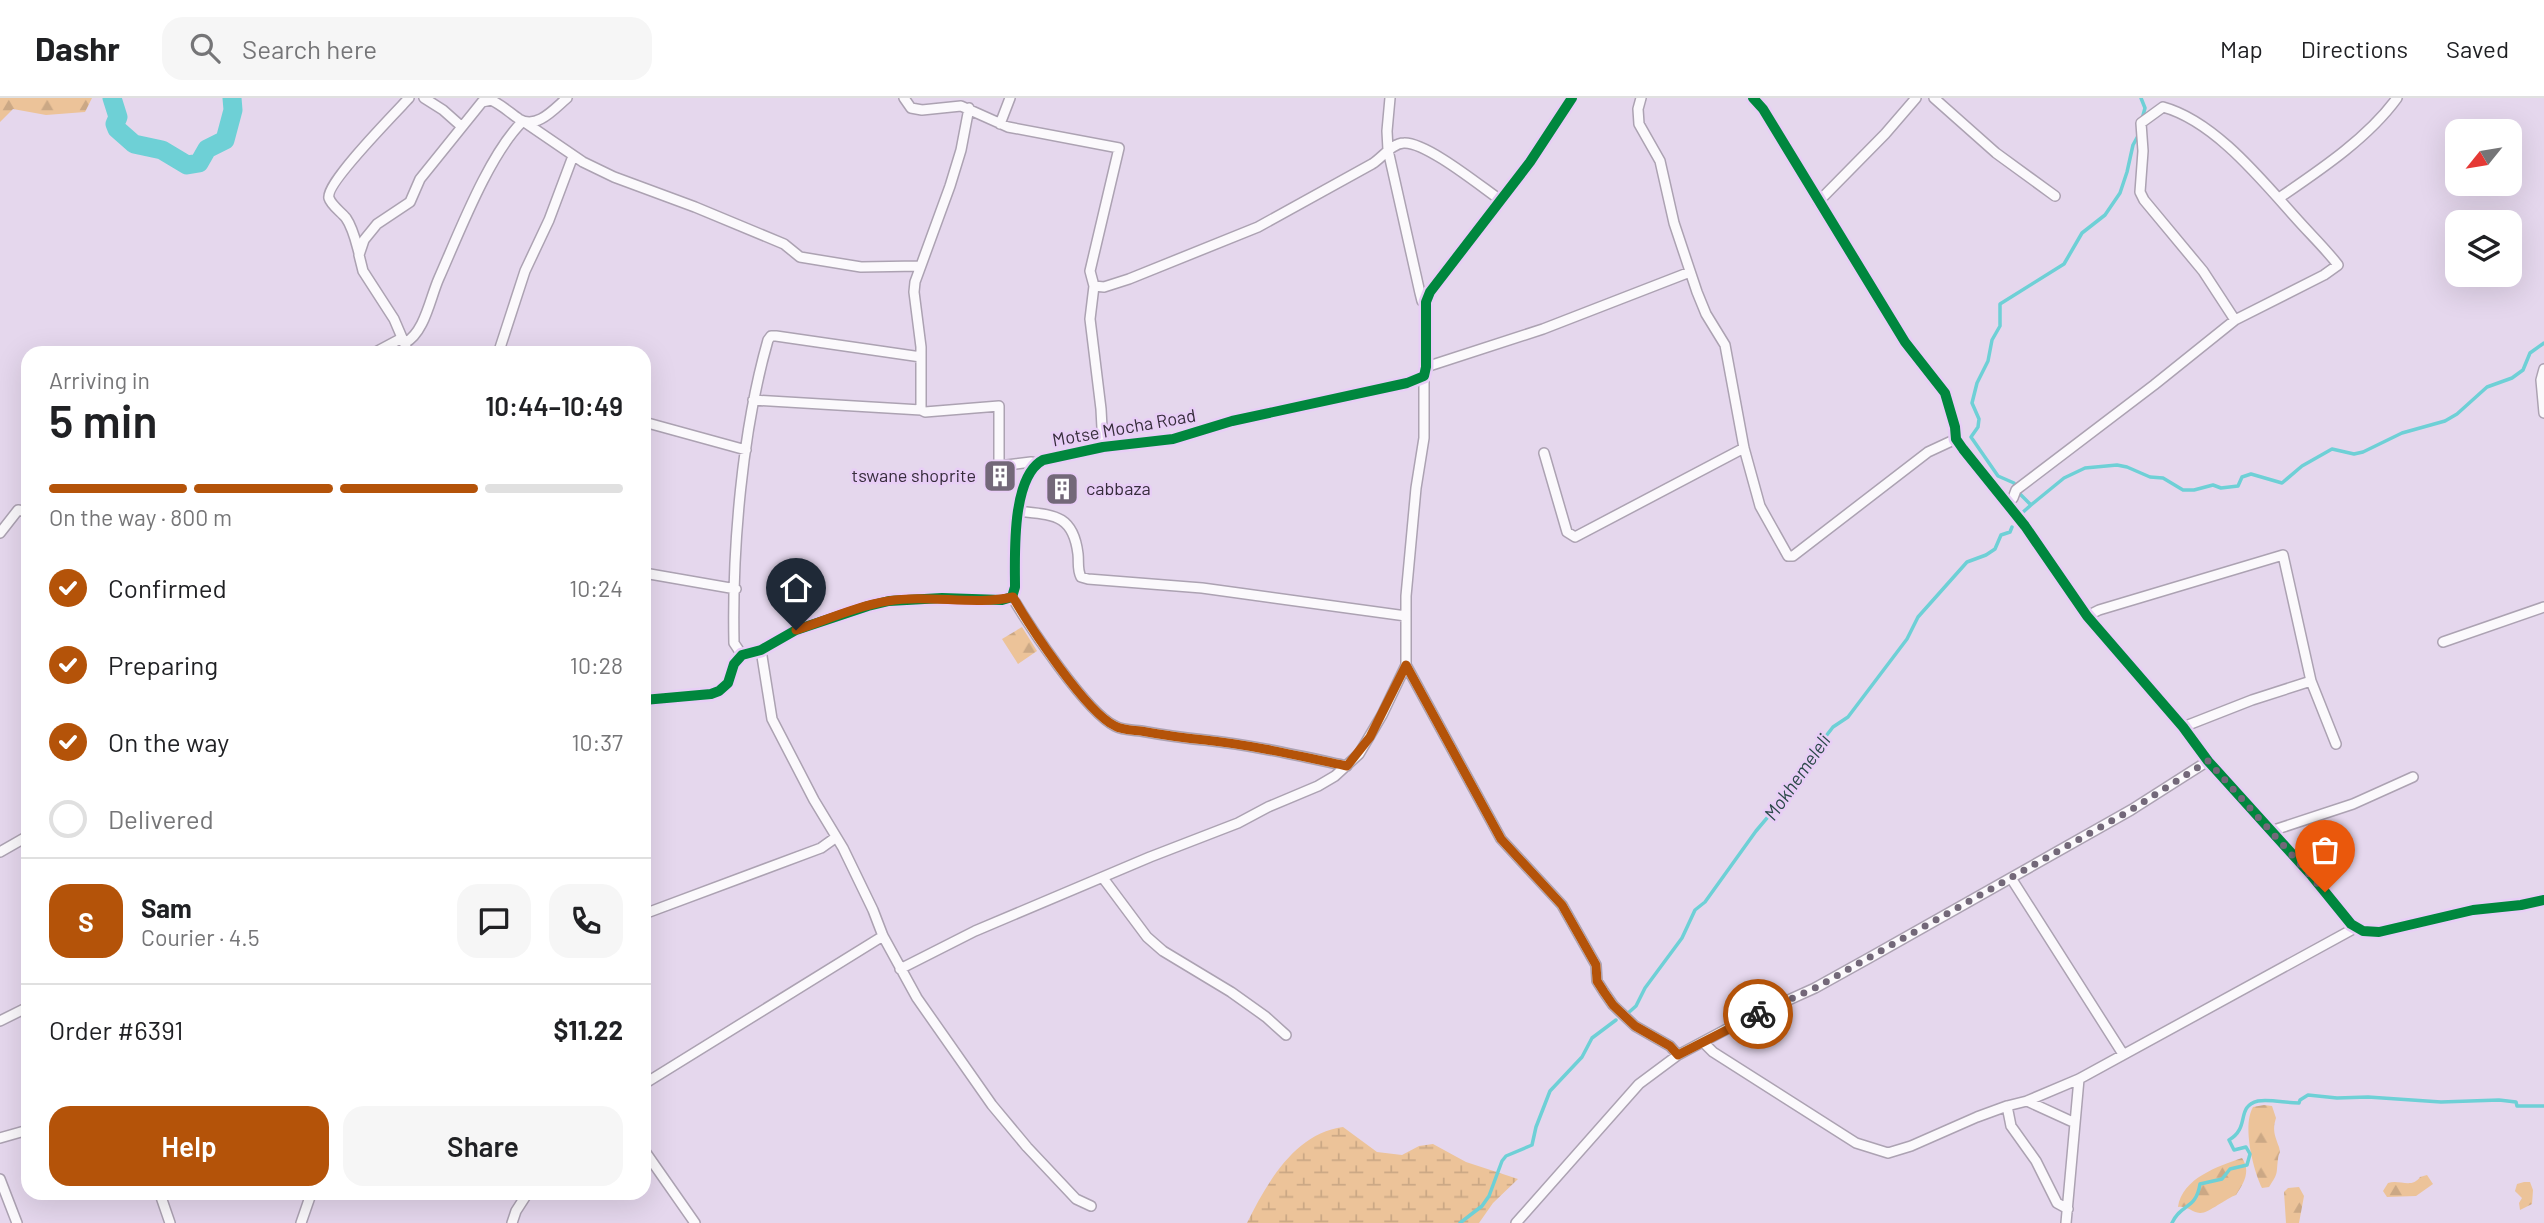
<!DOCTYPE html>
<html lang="en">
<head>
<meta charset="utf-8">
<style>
	:root { --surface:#fff; --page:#f6f6f6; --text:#202124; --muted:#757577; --line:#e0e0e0; --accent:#b45309 }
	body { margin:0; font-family:Barlow,sans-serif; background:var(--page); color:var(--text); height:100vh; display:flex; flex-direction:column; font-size:26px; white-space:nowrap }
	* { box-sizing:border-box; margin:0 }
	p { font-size:23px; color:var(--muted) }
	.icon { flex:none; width:38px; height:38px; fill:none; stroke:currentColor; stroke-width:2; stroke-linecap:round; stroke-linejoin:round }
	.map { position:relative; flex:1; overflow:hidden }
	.side { position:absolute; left:21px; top:248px; width:630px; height:854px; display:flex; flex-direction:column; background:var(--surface); border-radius:21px; box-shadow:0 7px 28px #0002 }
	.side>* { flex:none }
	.needle { width:46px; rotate:240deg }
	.controls { position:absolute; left:2445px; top:21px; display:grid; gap:14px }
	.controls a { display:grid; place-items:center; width:77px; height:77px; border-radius:14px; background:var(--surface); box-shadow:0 7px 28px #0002; font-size:35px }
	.pin { position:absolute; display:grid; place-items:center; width:60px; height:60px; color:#fff; margin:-72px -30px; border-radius:50% 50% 50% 0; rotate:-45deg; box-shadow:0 0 7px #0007 }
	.pin .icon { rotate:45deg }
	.courier { position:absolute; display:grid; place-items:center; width:70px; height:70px; margin:-35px; border:5px solid #b45309; border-radius:50%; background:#fff; color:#222; box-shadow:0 2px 9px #0007 }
	.summary em { font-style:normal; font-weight:600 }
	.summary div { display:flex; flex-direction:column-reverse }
	.summary { display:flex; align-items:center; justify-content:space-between; height:119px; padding:0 28px }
	h1 { font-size:46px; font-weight:600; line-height:52px }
	.bar { display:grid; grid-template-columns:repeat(4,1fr); gap:10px 7px; align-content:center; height:84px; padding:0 28px }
	.bar i { height:9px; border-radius:5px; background:var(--line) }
	.bar .current { background:var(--accent) }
	.bar p { grid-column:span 4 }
	.line { display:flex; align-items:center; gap:18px; padding:0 28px; border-top:2px solid var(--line) }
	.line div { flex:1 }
	.round { display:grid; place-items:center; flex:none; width:74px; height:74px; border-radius:21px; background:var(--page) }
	ol { padding:0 28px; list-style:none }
	li { display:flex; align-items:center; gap:21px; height:77px }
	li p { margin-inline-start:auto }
	li .icon { padding:7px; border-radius:50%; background:var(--accent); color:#fff; stroke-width:4 }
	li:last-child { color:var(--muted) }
	li i { width:38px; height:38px; border:4px solid var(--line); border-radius:50% }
	.cta { display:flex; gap:14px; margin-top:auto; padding:14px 28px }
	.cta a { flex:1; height:80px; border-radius:21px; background:var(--accent); color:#fff; font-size:28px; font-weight:600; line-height:80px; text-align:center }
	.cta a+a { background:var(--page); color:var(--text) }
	header { display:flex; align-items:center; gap:42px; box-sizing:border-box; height:98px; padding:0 35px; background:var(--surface); border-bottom:2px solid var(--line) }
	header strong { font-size:33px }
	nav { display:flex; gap:38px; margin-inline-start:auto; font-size:24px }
	.search { width:490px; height:63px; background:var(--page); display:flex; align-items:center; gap:18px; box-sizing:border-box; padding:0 24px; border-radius:21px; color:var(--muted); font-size:26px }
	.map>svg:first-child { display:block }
	.forest { fill:url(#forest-firs) }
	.wetland { fill:url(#wetland-marsh) }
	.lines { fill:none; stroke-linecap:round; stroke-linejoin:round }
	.stream { stroke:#6ed0d6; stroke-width:3.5 }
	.river { stroke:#6ed0d6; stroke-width:19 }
	.street-casing { stroke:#aca2b2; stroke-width:12 }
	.street { stroke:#fbf9fc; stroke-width:9 }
	.cycleway-casing { stroke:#e8cef6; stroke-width:15 }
	.cycleway { stroke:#00873e; stroke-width:10 }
	.done { stroke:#736879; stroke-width:7; stroke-dasharray:0 12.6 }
	.route { stroke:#b45309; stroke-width:9 }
	.labels { text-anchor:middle; stroke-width:5; stroke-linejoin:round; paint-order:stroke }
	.street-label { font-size:18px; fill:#362c3b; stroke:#e8cef6 }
	.poi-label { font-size:18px; fill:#362c3b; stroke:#e8cef6; text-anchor:end }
	.water-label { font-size:19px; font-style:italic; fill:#2b4949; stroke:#e8cef6 }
</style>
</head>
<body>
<header>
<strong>Dashr</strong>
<div class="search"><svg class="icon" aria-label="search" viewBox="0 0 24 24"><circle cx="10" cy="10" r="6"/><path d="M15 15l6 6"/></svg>Search here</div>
<nav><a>Map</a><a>Directions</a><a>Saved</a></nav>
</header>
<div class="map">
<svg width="2544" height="1125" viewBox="0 0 2544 1125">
	<defs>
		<pattern id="forest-firs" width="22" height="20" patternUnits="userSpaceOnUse" patternTransform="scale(1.75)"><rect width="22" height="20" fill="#ecc399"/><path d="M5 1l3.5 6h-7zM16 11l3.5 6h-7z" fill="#cba885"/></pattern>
		<pattern id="wetland-marsh" width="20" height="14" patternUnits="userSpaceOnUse" patternTransform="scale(1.75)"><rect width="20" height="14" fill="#ecc399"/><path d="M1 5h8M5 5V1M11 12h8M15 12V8" fill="none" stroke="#cba885"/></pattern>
	</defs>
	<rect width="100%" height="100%" fill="#e5d7ed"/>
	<path class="forest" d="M 0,0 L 92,0 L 85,14 L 46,17 L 13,11 L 0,24 Z
		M 1022,529 L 1037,553 L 1018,566 L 1002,541 Z
		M 2264,1007 L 2272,1008 L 2276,1020 C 2272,1032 2275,1038 2279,1049 C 2281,1058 2279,1052 2278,1061 C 2276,1076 2279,1074 2269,1089 L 2262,1090 C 2253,1071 2242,1028 2253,1009 Z
		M 2242,1060 C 2251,1073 2244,1085 2236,1097 C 2227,1100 2207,1116 2200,1115 C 2191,1114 2187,1107 2178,1109 C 2182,1080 2219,1068 2242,1060 Z
		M 2427,1077 L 2433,1086 L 2416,1098 L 2387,1099 L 2383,1093 L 2388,1085 C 2399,1081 2412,1091 2420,1079 Z
		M 2524,1084 L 2530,1084 L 2533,1092 L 2532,1106 L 2520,1112 L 2519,1105 L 2522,1100 L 2515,1093 L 2517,1086 Z
		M 2299,1089 L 2304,1098 L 2299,1125 L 2286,1125 L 2284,1094 L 2288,1090 Z"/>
	<path class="wetland" d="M 1343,1029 L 1377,1054 L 1402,1057 L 1419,1048 L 1433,1046 L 1466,1064 L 1518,1081 L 1493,1105 L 1479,1125 L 1247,1125 C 1267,1085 1295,1035 1343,1029 Z"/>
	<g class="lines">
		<path class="stream" d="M 2141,0 L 2145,10 L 2142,21
			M 2031,407 L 2064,380 L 2085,370 L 2117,367 L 2127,369 L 2150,379 L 2163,380 L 2183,392 L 2194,392 L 2213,387 L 2221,390 L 2238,388 L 2242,379 L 2251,376 L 2282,385 L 2302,368 L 2332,351 L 2354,356 L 2363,354 L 2402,335 L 2445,323 L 2457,316 L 2487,289 L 2512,280 L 2523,272 L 2530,255 L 2544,245
			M 2022,415 L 2031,407 L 2016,392 L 2014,385 L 1998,378 L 1971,339 L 1978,329 L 1979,321 L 1972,305 L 1977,285 L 1988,263 L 1992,242 L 2000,228 L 2000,206 L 2064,166 L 2082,135 L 2105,117 L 2120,95 L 2127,74 L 2133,47 L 2139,36
			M 1627,916 L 1636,908 L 1645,890 L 1682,840 L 1695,812 L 1705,804 L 1756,733 L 1800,681 L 1816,651 L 1833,629 L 1848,619 L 1907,541 L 1918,519 L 1967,464 L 1986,457 L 1995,451 L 2001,437 L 2010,434 L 2012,429
			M 1460,1125 L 1482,1108 L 1489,1098 L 1502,1063 L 1506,1058 L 1532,1047 L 1536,1029 L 1550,993 L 1582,959 L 1592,940 L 1616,922
			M 2172,1125 C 2181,1105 2196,1112 2200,1086 L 2222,1081 L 2230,1071 L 2247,1067 L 2250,1056 L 2246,1049 L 2234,1052 L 2229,1042 C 2251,1029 2235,1009 2258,1003 C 2270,1001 2286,1005 2299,1005 L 2300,1002 L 2308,997 L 2337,1000 L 2368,999 L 2441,1004 L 2499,1002 L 2516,1004 L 2517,1008 L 2544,1008"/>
		<path class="river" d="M 112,0 L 118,19 L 115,26 L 117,31 L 134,46 L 162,52 L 187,67 L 199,65 L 207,51 L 225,42 L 233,12 L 232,0"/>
		<defs>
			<path id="street" d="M 424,0 L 443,12 L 461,28
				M 904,0 L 911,10 L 922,12 L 961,8 L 1008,29 L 1119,50 L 1090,173 L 1094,188
				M 1390,0 L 1387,33 L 1388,52 L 1420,195 L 1422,203 L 1426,204
				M 1641,0 L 1638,11 L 1639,26 L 1660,63 L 1674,125 L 1697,194 L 1706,216 L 1725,247 L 1744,350 L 1760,408 L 1788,458 L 1793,458 L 1928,354 L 1956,341
				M 1753,0 L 1763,11 L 1905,244 L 1945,295 L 1955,329 L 1956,341 L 1963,351 L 2025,428 L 2087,518 L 2183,629 L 2208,663 L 2312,778 L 2351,826 L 2363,833 L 2379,834 L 2473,812 L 2521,807 L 2544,802
				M 1934,0 L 1996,55 L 2055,98
				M 1000,26 L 1010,0
				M 2279,100 C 2320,72 2368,40 2397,0
				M 1818,104 L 1885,36 L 1916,0
				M 359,155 C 356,144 353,130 346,120 C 341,114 331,107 329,100 C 325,86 396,14 409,0
				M 405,245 C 425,234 430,200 439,180 C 459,135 489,56 523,23 L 583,64 L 614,79 L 695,109 L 784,146 L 800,159 L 861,169 L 919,168
				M 408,253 L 425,256
				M 372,256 L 402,240
				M 409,256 L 394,221 L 363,173 L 359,157 L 364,142 L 377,126 L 410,104 L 420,81 L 482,4 L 491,2 C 502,7 510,15 519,21 C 537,32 555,10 567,0
				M 498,256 L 525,173 L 549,122 L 573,58
				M 1426,269 L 1543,231 L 1690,174
				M 2544,271 L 2541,282 L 2544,315
				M 753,302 L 921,312 L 921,249 L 914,194 L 915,184 L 950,88 L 961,52 L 969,10
				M 921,312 L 925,314 L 999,308 L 999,368 L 1031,364 L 1037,365
				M 644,324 L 746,352
				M 1103,349 L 1101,311 L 1090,221 L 1094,188 L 1104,189 L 1129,181 L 1258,129 L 1372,66 C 1382,60 1392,45 1404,45 C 1426,44 1479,87 1499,101
				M 1544,355 L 1567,434 L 1575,439 L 1744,350
				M 2006,406 L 2013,400 L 2016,392 L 2154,287 L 2235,222 L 2324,177 L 2338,167 C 2325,150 2309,135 2295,119 C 2260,80 2214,23 2163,9 L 2141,25 L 2143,53 L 2140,94 L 2144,102 L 2203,173 L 2235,222
				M 1017,413 C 1052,417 1073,415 1078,456 C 1079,465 1077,471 1081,479 L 1088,481 L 1202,490 L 1406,518
				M 0,435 L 18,412 L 28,414
				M 644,475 L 736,491
				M 1012,499 C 1030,529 1086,614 1115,628 C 1122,632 1133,632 1141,633 C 1163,637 1183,640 1205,642 C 1252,647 1300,658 1347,668
				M 2087,518 L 2099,512 L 2283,457 L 2311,583 L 2336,646
				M 2443,544 L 2544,509
				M 761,552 L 772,621 L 814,702 L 843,750 L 873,812 L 883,838 L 917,900 L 992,1007 L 1027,1049 L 1076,1101 L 1091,1108
				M 742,557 L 734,545 C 732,450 742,333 768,242 L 771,238 L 776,238 L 921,259
				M 1406,567 L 1501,741 L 1562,807 L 1596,867 L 1597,883 L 1604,894 L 1613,907 L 1635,928 L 1670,948 L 1678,957
				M 644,602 L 711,596 L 719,593 L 728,585 L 734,566 L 742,557 L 761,552 L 796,532 L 868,508 L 889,503 L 942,500 L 1002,502 L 1012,499 L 1015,489 C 1015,458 1011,379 1043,362 L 1103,349 L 1173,341 L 1232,323 L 1407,285 L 1424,278 L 1426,269 L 1426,204 L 1430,194 L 1530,64 L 1572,0
				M 2183,629 L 2252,602 L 2311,583
				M 2271,733 L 2353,706 L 2413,679
				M 0,754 L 28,738
				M 1103,780 L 1147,839 L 1163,853 L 1231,894 L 1266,919 L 1286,937
				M 2011,780 L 2123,956
				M 644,816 L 821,750 L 835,740
				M 900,871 L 975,833 L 1150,759 L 1238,725 L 1268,709 L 1318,688 L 1335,678 L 1359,656 L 1382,617 L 1406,567 L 1406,498 L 1416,390 L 1424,340 L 1424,278
				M 0,923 L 28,909
				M 1703,944 L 1713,954 L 1856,1045 L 1888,1055 L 1911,1048 L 1977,1019 L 2007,1008 L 2027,1003 L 2079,981 L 2355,830
				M 644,986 L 883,838
				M 2027,1003 L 2075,1025
				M 2007,1008 L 2011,1028 L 2036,1063 L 2057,1105 L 2068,1111
				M 0,1040 L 28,1032
				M 644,1052 L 695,1125
				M 0,1081 L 17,1125
				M 160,1096 L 170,1125
				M 265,1096 L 277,1096
				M 301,1125 L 311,1096
				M 512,1125 L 516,1113 L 527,1096
				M 1516,1125 L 1639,986 L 1678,957 L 1740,924 L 1815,890 L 1869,860 L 2131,712 L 2208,663
				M 2066,1125 L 2079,981"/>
		</defs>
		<use href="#street" class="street-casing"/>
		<use href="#street" class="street"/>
		<defs>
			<path id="cycleway" d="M 1753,0 L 1763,11 L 1905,244 L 1945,295 L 1955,329 L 1956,341 L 1963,351 L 2025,428 L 2087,518 L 2183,629 L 2208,663 L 2312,778 L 2351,826 L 2363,833 L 2379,834 L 2473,812 L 2521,807 L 2544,802
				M 644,602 L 711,596 L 719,593 L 728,585 L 734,566 L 742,557 L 761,552 L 796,532 L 868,508 L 889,503 L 942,500 L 1002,502 L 1012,499 L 1015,489 C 1015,458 1011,379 1043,362 L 1103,349 L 1173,341 L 1232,323 L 1407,285 L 1424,278 L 1426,269 L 1426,204 L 1430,194 L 1530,64 L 1572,0"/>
		</defs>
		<use href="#cycleway" class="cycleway-casing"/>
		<use href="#cycleway" class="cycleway"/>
	</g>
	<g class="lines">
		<path class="done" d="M 1758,916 L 1815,890 L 1902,841 L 2131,712 L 2208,663 L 2325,794"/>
		<path class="route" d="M 796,532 C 826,522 857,508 888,503 C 928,496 975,508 1013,499 C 1030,529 1086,614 1115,628 C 1122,632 1133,632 1141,633 C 1163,637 1183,640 1205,642 C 1252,647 1300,658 1347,668 L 1370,639 L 1406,567 L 1501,741 L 1562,807 L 1596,867 L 1597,883 L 1604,894 L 1613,907 L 1635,928 L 1670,948 L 1678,957 L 1758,916"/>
	</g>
	<defs>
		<symbol id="building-square" viewBox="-11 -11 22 22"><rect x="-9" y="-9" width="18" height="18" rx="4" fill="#736879" stroke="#e8cef6"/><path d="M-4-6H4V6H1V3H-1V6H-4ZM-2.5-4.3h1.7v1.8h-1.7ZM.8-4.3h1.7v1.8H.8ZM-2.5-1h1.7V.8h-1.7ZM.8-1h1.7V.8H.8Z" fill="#fff"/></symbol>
	</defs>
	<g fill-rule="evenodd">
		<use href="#building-square" x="981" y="359" width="38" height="38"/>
		<use href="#building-square" x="1043" y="372" width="38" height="38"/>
	</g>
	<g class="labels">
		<g class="street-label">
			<text transform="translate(1124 330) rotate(-10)" y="6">Motse Mocha Road</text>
		</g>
		<g class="poi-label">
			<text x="976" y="384">tswane shoprite</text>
			<text x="1086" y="397" text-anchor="start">cabbaza</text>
		</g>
		<g class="water-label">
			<text transform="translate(1797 679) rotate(-55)" y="7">Mokhemeleli</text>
		</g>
	</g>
</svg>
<div class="controls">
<a><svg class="needle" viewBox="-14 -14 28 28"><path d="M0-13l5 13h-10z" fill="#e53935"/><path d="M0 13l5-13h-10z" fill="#757577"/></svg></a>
<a><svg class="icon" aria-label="layers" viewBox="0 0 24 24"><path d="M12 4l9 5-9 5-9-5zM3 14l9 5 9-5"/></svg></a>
</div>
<div class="pin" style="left:2325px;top:794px;background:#ea580c"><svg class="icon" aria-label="bag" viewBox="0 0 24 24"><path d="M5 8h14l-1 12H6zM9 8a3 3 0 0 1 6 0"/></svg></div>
<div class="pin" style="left:796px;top:532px;background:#1f2937"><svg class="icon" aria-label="home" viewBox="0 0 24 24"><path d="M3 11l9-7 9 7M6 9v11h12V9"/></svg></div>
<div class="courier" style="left:1758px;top:916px"><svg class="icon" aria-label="bike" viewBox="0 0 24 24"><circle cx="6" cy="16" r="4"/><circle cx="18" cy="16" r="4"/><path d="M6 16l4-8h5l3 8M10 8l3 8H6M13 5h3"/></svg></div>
<section class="side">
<div class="summary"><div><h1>5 min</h1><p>Arriving in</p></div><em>10:44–10:49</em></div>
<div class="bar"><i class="current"></i><i class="current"></i><i class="current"></i><i></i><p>On the way · 800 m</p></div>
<ol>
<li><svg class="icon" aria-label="check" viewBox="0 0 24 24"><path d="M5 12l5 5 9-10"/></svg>Confirmed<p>10:24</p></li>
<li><svg class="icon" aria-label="check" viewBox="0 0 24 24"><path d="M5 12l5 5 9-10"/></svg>Preparing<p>10:28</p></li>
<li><svg class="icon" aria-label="check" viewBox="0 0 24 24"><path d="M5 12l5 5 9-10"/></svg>On the way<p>10:37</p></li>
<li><i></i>Delivered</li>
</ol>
<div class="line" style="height:126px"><b class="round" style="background:var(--accent);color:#fff">S</b><div><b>Sam</b><p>Courier · 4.5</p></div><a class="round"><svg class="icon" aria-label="chat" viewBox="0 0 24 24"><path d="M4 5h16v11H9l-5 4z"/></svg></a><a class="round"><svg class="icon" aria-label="phone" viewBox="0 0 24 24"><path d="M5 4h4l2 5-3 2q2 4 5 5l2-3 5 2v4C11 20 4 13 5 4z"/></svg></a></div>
<div class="line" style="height:91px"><div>Order #6391</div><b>$11.22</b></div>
<div class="cta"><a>Help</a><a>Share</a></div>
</section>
</div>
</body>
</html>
